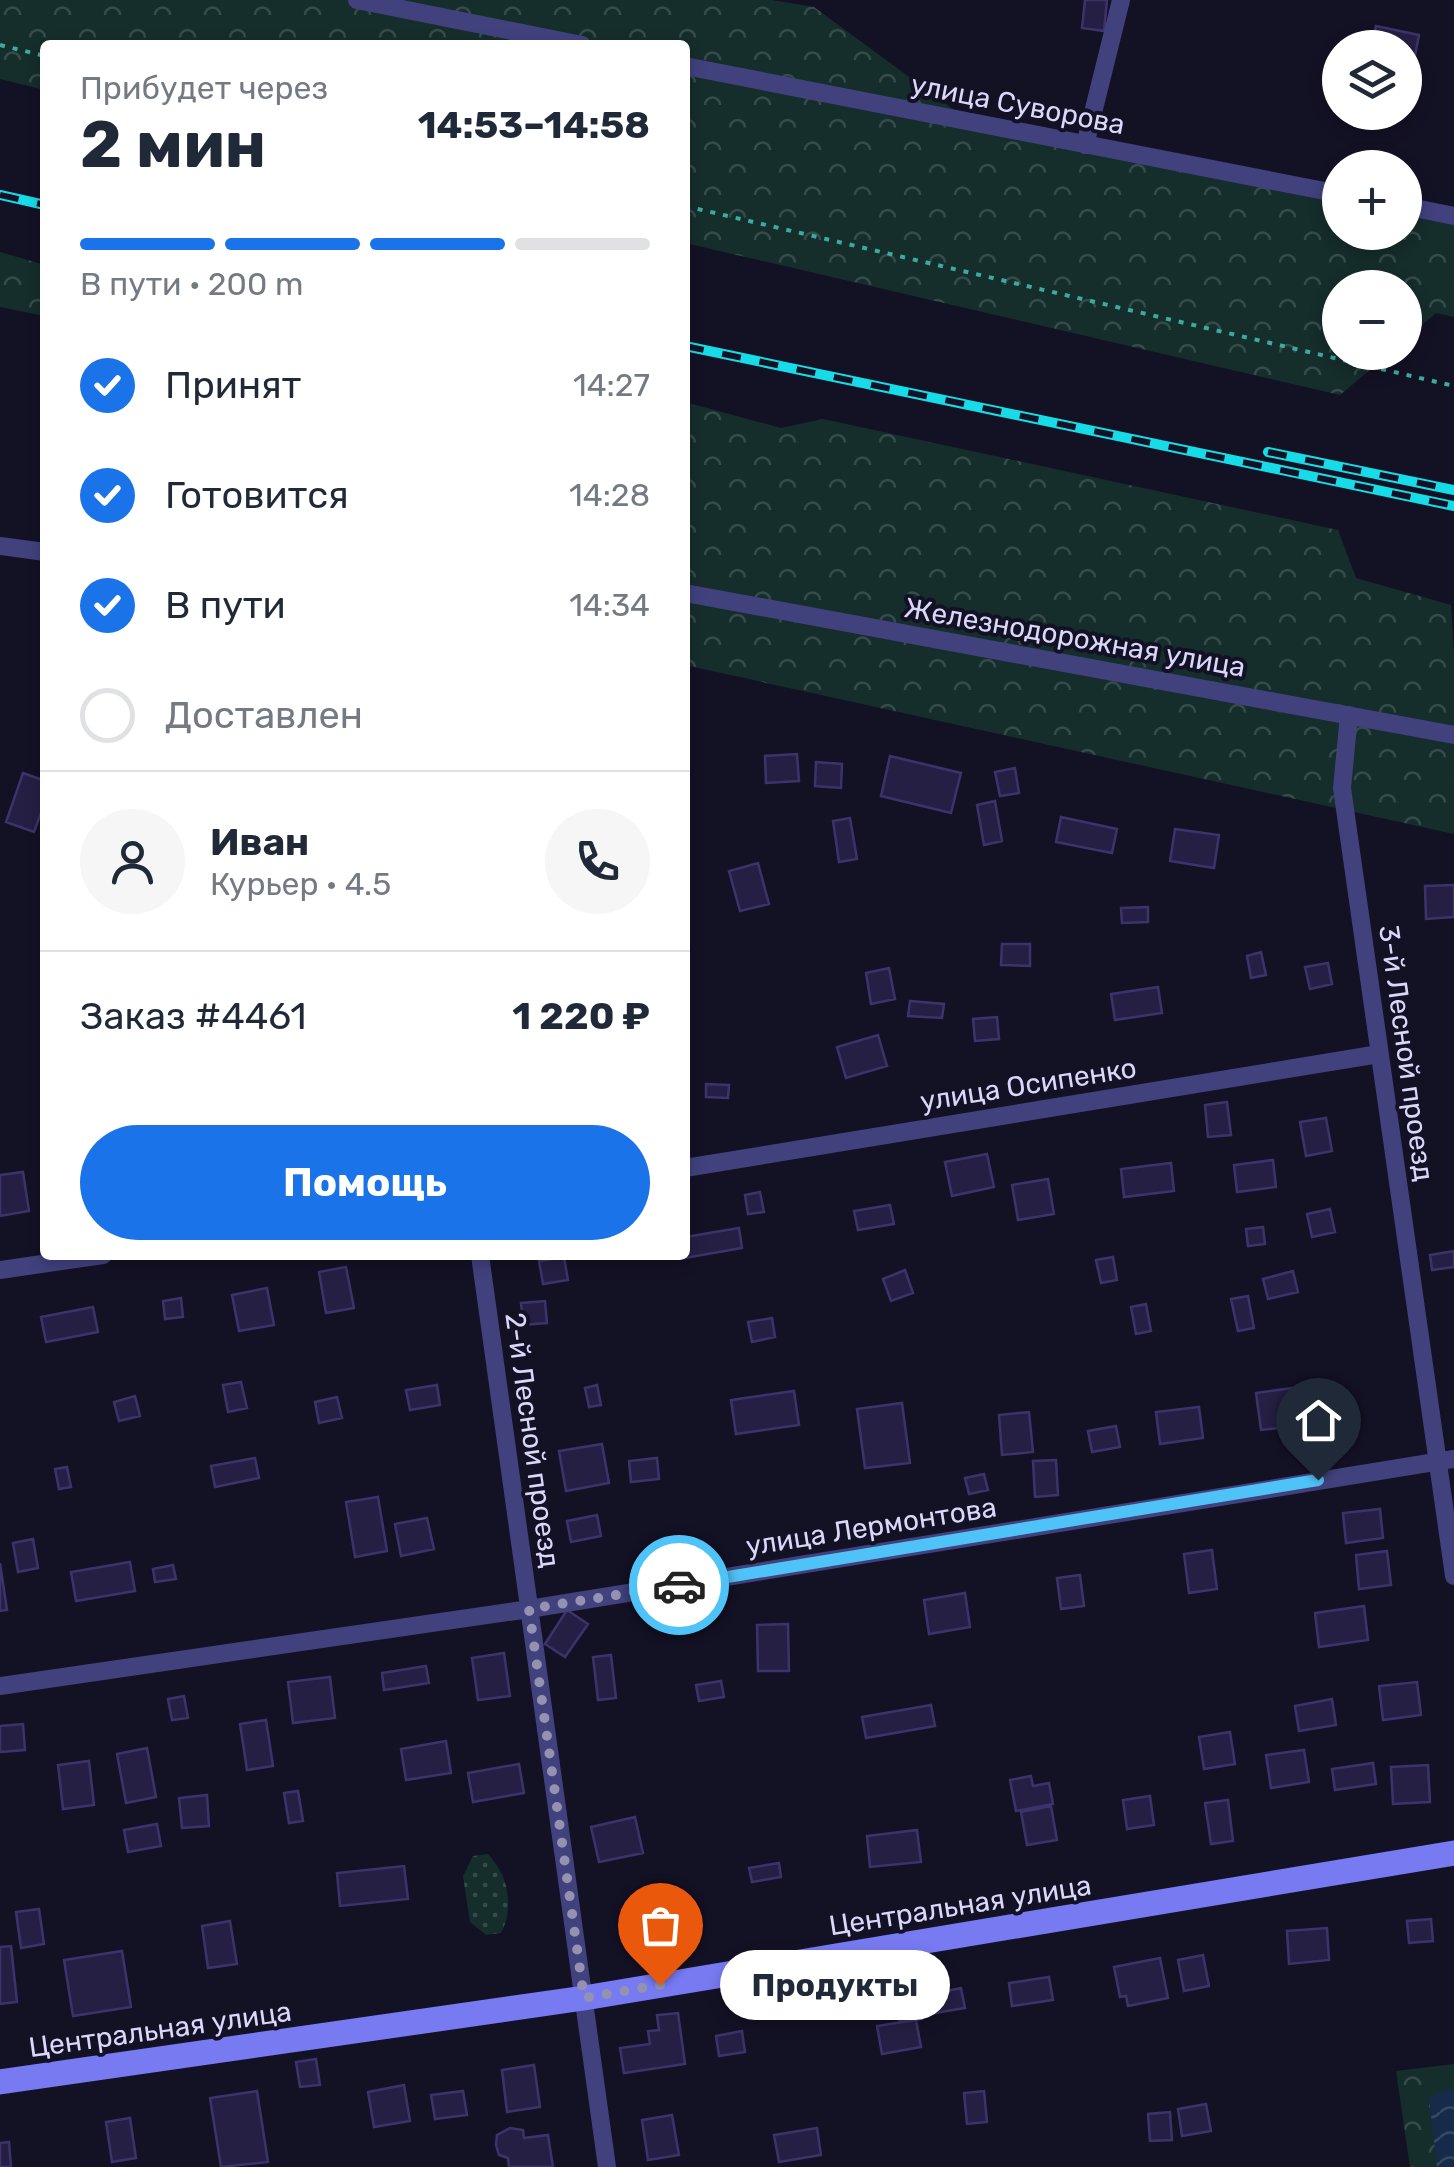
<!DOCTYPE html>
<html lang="ru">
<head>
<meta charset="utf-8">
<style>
	:root { --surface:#fff; --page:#f6f6f7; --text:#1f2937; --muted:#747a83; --line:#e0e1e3; --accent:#1a73e8 }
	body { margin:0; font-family:Rubik,sans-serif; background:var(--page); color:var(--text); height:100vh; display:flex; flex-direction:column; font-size:38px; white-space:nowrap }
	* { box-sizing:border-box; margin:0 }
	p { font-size:32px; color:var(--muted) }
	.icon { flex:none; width:55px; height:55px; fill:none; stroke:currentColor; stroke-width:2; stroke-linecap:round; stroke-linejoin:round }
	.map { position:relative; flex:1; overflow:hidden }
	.panel { position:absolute; left:40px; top:40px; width:650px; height:1220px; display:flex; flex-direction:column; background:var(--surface); border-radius:10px; box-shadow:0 5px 15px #0003 }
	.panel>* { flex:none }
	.controls { position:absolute; left:1322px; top:30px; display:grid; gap:20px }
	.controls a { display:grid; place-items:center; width:100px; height:100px; border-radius:50%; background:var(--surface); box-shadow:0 5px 15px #0003; font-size:50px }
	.pin { position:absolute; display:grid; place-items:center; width:85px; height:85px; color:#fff; margin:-102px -42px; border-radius:50% 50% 50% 0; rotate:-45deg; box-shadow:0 0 10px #0007 }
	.pin .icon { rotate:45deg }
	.courier { position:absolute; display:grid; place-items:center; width:100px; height:100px; margin:-50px; border:8px solid #4fc3f7; border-radius:50%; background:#fff; color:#222; box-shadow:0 2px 12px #0007 }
	.bubble { position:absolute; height:70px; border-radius:35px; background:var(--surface); box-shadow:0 5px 15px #0003; font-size:32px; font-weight:700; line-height:70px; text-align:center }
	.summary em { font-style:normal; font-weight:700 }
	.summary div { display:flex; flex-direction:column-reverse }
	.summary { display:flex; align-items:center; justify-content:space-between; height:170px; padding:0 40px }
	h1 { font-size:65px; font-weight:700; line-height:75px }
	.bar { display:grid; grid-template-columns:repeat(4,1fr); gap:15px 10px; align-content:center; height:120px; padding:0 40px }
	.bar i { height:12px; border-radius:8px; background:var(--line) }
	.bar .on { background:var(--accent) }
	.bar p { grid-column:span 4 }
	.line { display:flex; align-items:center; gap:25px; padding:0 40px; border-top:2px solid var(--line) }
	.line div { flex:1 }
	.round { display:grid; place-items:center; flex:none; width:105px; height:105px; border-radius:52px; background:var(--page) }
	ol { padding:0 40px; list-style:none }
	li { display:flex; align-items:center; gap:30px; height:110px }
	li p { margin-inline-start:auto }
	li .icon { padding:10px; border-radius:50%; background:var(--accent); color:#fff; stroke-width:4 }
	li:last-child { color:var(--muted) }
	li i { width:55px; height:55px; border:5px solid var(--line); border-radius:50% }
	.action { display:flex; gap:20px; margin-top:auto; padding:20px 40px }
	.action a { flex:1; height:115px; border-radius:60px; background:var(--accent); color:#fff; font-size:40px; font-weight:700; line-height:115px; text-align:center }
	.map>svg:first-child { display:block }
	.green { fill:url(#green-dots) }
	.forest { fill:url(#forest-crowns) }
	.water { fill:url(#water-waves) }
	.building { fill:#251f43; stroke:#3c336c; stroke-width:2.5 }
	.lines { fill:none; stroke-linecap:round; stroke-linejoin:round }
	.path { stroke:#3baba0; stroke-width:4; stroke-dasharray:5 8; stroke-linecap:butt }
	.street { stroke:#41417e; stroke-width:18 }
	.secondary { stroke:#787af2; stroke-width:25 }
	.rail-casing { stroke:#17dbe7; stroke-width:10 }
	.rail { stroke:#131124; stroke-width:6; stroke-dasharray:19; stroke-linecap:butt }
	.done { stroke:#9492b0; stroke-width:10; stroke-dasharray:0 18 }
	.route { stroke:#4fc3f7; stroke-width:12 }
	.labels { text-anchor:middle; stroke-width:8; stroke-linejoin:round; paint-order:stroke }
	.street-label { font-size:28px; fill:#dad7fb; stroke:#131124 }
</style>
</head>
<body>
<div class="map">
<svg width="1454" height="2167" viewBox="0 0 1454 2167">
	<defs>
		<pattern id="green-dots" width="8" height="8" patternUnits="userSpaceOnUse" patternTransform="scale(2.5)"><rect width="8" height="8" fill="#152d2b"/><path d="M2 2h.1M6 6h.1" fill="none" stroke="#364b4b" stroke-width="1.8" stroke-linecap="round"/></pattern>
		<pattern id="forest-crowns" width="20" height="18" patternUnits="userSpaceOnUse" patternTransform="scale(2.5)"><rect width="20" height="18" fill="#152d2b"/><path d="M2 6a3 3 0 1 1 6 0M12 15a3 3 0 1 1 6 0" fill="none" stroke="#364b4b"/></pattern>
		<pattern id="water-waves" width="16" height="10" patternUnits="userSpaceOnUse" patternTransform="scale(2.5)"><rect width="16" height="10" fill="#152b49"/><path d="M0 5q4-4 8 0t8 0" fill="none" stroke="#364964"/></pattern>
	</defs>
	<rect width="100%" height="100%" fill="#131124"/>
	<path class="green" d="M 488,1854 C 508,1875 515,1907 501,1933 L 486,1935 L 470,1922 L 463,1876 L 473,1856 Z"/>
	<path class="forest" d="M 0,0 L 772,0 L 814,7 L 961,115 L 1340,198 L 1340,232 L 1405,232 L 1405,212 L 1454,223 L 1454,317 L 1436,313 L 1405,340 L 1405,288 L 1340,288 L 1340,352 L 1390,353 L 1340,395 L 685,243 L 685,45 L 45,45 L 45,90 L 0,79 Z
		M 0,252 L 45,265 L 45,316 L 0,307 Z
		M 685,402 L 781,428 L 823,419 L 1338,530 L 1356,578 L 1451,605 L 1454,653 L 1454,834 L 685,665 Z
		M 1454,2064 L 1454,2167 L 1410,2167 L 1396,2071 Z"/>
	<path class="water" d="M 1448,2089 L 1454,2090 L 1454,2167 L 1437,2167 L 1429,2098 Z"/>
	<path class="building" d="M 1085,0 L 1107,0 L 1104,31 L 1082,28 Z
		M 1376,26 L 1419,35 L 1413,66 L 1405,65 L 1405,48 L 1371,48 Z
		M 797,754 L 799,781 L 766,783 L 765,756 Z
		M 890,756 L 961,773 L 951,813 L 881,796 Z
		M 816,762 L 842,764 L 841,788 L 815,786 Z
		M 1015,768 L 1019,793 L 1000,796 L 995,772 Z
		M 23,773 L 45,781 L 45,802 L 34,832 L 6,822 Z
		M 995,801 L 1002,841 L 984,845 L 977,805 Z
		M 1061,817 L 1117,829 L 1112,853 L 1056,842 Z
		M 850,818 L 857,859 L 839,862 L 833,821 Z
		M 1175,829 L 1219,835 L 1214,868 L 1170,861 Z
		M 758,863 L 769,904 L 740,911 L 729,871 Z
		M 1454,885 L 1454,917 L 1426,919 L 1425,886 Z
		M 1148,907 L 1148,922 L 1122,923 L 1121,908 Z
		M 1002,944 L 1030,944 L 1030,966 L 1001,965 Z
		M 1261,952 L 1266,975 L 1251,978 L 1247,956 Z
		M 1328,963 L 1332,984 L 1310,989 L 1305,967 Z
		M 889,968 L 895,999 L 871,1004 L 866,973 Z
		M 1158,987 L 1162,1013 L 1115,1020 L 1111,994 Z
		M 910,1001 L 944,1004 L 942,1018 L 908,1016 Z
		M 997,1017 L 999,1039 L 975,1041 L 973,1019 Z
		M 878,1035 L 887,1066 L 846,1078 L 837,1047 Z
		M 706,1084 L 729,1085 L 728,1098 L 706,1097 Z
		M 1227,1102 L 1231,1135 L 1208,1137 L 1205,1105 Z
		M 1326,1118 L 1332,1151 L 1306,1156 L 1300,1122 Z
		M 987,1154 L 994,1187 L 952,1196 L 945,1162 Z
		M 1273,1160 L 1276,1187 L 1237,1192 L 1234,1165 Z
		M 1171,1163 L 1174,1191 L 1124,1197 L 1121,1169 Z
		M 23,1172 L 29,1211 L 0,1216 L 0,1175 Z
		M 1048,1179 L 1054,1214 L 1018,1220 L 1012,1185 Z
		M 760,1192 L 764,1212 L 748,1214 L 745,1195 Z
		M 890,1205 L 894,1224 L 858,1230 L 854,1211 Z
		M 1330,1209 L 1335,1232 L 1312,1237 L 1307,1214 Z
		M 1263,1227 L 1265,1244 L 1248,1246 L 1246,1229 Z
		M 739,1228 L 742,1248 L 685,1258 L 685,1237 Z
		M 1454,1251 L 1454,1267 L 1432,1270 L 1430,1255 Z
		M 564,1257 L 568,1280 L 543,1284 L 539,1261 Z
		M 1113,1257 L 1117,1280 L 1101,1283 L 1096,1260 Z
		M 346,1267 L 354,1308 L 326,1313 L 319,1272 Z
		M 905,1270 L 913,1293 L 891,1301 L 883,1279 Z
		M 1293,1271 L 1298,1292 L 1268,1299 L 1263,1279 Z
		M 267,1288 L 274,1325 L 239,1331 L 232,1295 Z
		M 1248,1296 L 1254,1328 L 1238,1331 L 1231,1299 Z
		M 181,1298 L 183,1317 L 165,1319 L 163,1301 Z
		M 545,1301 L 547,1323 L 523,1325 L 521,1303 Z
		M 1146,1304 L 1151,1331 L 1136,1334 L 1131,1307 Z
		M 93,1307 L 98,1332 L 46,1342 L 41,1317 Z
		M 772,1318 L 775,1337 L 752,1342 L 748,1322 Z
		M 241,1382 L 247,1408 L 228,1412 L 223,1385 Z
		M 437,1385 L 440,1405 L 410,1410 L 406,1390 Z
		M 597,1385 L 601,1405 L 589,1407 L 585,1388 Z
		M 1293,1388 L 1298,1426 L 1261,1430 L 1256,1393 Z
		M 794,1391 L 799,1425 L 736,1434 L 731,1400 Z
		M 135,1396 L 140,1416 L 119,1421 L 114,1402 Z
		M 337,1397 L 342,1418 L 319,1423 L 315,1402 Z
		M 902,1403 L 910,1463 L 865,1468 L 857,1409 Z
		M 1199,1407 L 1203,1438 L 1160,1444 L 1156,1412 Z
		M 1029,1412 L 1033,1452 L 1002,1455 L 999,1415 Z
		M 1116,1426 L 1120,1447 L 1092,1452 L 1088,1431 Z
		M 602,1444 L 609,1483 L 566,1491 L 559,1451 Z
		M 255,1458 L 259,1478 L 215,1487 L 211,1466 Z
		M 657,1458 L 659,1479 L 631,1482 L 629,1461 Z
		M 1056,1460 L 1058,1495 L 1035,1497 L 1033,1461 Z
		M 67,1467 L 71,1487 L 59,1489 L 55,1469 Z
		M 984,1474 L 988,1490 L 969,1494 L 965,1478 Z
		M 378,1497 L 387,1551 L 355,1557 L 346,1502 Z
		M 1380,1509 L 1383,1538 L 1346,1543 L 1343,1513 Z
		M 597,1515 L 601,1536 L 571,1542 L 567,1521 Z
		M 427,1518 L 434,1549 L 401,1556 L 395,1524 Z
		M 33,1539 L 38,1568 L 18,1572 L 13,1543 Z
		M 1212,1550 L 1217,1589 L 1189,1593 L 1184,1554 Z
		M 1387,1551 L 1391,1585 L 1359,1589 L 1356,1555 Z
		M 130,1562 L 135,1591 L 76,1601 L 71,1572 Z
		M 0,1563 L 7,1610 L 0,1611 Z
		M 173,1565 L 176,1579 L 155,1582 L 153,1569 Z
		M 1080,1575 L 1084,1606 L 1061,1609 L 1057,1578 Z
		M 965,1593 L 970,1627 L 929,1634 L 924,1600 Z
		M 1364,1606 L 1368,1640 L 1319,1647 L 1315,1613 Z
		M 567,1610 L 588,1624 L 565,1657 L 545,1644 Z
		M 788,1624 L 789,1671 L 758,1671 L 757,1625 Z
		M 504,1653 L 510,1696 L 478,1700 L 472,1658 Z
		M 611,1655 L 616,1698 L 598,1700 L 593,1657 Z
		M 426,1666 L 429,1683 L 384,1690 L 382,1673 Z
		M 330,1677 L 335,1718 L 293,1723 L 288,1682 Z
		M 721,1681 L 724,1697 L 699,1701 L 696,1685 Z
		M 1417,1682 L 1421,1715 L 1383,1720 L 1379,1686 Z
		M 184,1696 L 188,1718 L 172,1720 L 168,1699 Z
		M 1332,1699 L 1336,1725 L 1299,1731 L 1295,1706 Z
		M 931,1705 L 935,1726 L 866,1738 L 862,1717 Z
		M 266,1720 L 273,1766 L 247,1770 L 240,1724 Z
		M 23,1724 L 25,1750 L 0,1752 L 0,1726 Z
		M 1230,1732 L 1235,1764 L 1204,1769 L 1199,1737 Z
		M 446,1741 L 451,1773 L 406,1780 L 401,1749 Z
		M 147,1748 L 156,1797 L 126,1803 L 117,1754 Z
		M 1304,1750 L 1309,1782 L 1271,1788 L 1266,1755 Z
		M 89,1761 L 94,1805 L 63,1809 L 58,1765 Z
		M 1373,1763 L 1376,1784 L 1335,1790 L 1332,1769 Z
		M 519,1764 L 524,1793 L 473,1802 L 468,1773 Z
		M 1428,1765 L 1430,1802 L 1393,1804 L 1391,1767 Z
		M 1031,1776 L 1033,1786 L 1049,1783 L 1053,1804 L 1016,1811 L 1010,1780 Z
		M 298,1791 L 303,1821 L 289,1823 L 284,1793 Z
		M 207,1795 L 209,1826 L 182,1828 L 179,1798 Z
		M 1150,1796 L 1154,1825 L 1127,1829 L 1123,1800 Z
		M 1228,1800 L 1233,1841 L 1211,1844 L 1205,1803 Z
		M 1051,1806 L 1057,1840 L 1027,1845 L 1021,1812 Z
		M 635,1817 L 643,1853 L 599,1862 L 591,1827 Z
		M 157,1824 L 161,1846 L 128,1852 L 124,1830 Z
		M 917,1830 L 921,1862 L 870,1867 L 867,1836 Z
		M 779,1863 L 781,1877 L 752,1882 L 749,1868 Z
		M 404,1866 L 408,1899 L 340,1906 L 337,1873 Z
		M 39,1909 L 44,1944 L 21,1948 L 16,1912 Z
		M 671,1914 L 674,1941 L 636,1945 L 633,1918 Z
		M 1431,1919 L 1433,1941 L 1409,1943 L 1407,1921 Z
		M 230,1921 L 237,1964 L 208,1968 L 202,1926 Z
		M 1327,1928 L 1329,1960 L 1289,1964 L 1287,1931 Z
		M 11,1946 L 17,2002 L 0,2004 L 0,1947 Z
		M 122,1951 L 131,2007 L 73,2016 L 64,1960 Z
		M 1203,1955 L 1209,1986 L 1184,1991 L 1178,1960 Z
		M 1160,1958 L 1168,1998 L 1128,2006 L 1126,1996 L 1120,1997 L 1114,1967 Z
		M 871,1970 L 874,1990 L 854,1992 L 852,1972 Z
		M 1049,1977 L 1053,2000 L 1012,2006 L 1009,1983 Z
		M 961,1988 L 965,2008 L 935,2013 L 932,1994 Z
		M 919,1996 L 922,2019 L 900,2022 L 896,2000 Z
		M 678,2013 L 685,2064 L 624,2073 L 620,2048 L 650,2044 L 648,2031 L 659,2030 L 657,2015 Z
		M 916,2020 L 921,2047 L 882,2054 L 877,2026 Z
		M 742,2031 L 745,2052 L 719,2056 L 716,2036 Z
		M 316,2059 L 320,2085 L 300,2087 L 296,2062 Z
		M 534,2065 L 540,2107 L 507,2112 L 502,2070 Z
		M 404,2085 L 410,2121 L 374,2127 L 368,2092 Z
		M 257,2091 L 268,2162 L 221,2167 L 210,2098 Z
		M 463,2091 L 467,2115 L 435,2119 L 431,2095 Z
		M 984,2091 L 987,2122 L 967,2124 L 964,2093 Z
		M 1206,2104 L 1211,2131 L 1182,2136 L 1178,2109 Z
		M 1170,2112 L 1172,2140 L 1150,2141 L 1148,2114 Z
		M 672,2115 L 679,2155 L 648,2160 L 642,2120 Z
		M 130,2118 L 136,2158 L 112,2162 L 106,2122 Z
		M 510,2128 L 523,2130 L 524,2138 L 548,2135 L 553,2167 L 509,2167 L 508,2158 L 499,2155 L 496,2145 L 497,2135 Z
		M 817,2128 L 821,2155 L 779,2162 L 774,2135 Z
		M 9,2142 L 11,2167 L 0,2167 L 0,2143 Z"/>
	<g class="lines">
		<path class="path" d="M 0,45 L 45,56
			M 685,206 L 1454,386"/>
		<path class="street" d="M 357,0 L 582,45
			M 685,66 L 1340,194
			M 1085,145 L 1121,0
			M 1405,206 L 1454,216
			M 0,546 L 45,552
			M 685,593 L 1454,735
			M 1349,715 L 1342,788 L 1454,1576
			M 685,1168 L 1379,1054
			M 480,1255 L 607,2167
			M 0,1270 L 103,1255
			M 0,1686 L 529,1609 L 1454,1459"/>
		<path class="secondary" d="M 0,2082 L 584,1998 L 1454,1853"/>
		<defs>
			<path id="rail" d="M 0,195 L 45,205
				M 685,346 L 1454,506
				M 1268,452 L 1454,490"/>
		</defs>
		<use href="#rail" class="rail-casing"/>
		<use href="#rail" class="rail"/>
	</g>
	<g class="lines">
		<path class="done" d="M 660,1985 L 584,1998 L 529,1609 L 679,1585"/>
		<path class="route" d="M 679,1585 L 1318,1480"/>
	</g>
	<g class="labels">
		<g class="street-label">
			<text transform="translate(1018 104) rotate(11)" y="10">улица Суворова</text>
			<text transform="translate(1075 637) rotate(10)" y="10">Железнодорожная улица</text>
			<text transform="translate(1407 1053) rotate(82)" y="10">3-й Лесной проезд</text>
			<text transform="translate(1028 1084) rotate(-9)" y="10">улица Осипенко</text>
			<text transform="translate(533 1440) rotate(82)" y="10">2-й Лесной проезд</text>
			<text transform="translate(871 1526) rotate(-9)" y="10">улица Лермонтова</text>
			<text transform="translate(960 1905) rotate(-9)" y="10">Центральная улица</text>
			<text transform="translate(160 2029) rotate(-8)" y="10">Центральная улица</text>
		</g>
	</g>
</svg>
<div class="controls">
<a><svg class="icon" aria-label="layers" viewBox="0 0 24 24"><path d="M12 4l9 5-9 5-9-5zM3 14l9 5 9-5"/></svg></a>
<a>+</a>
<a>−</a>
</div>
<div class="pin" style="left:660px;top:1985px;background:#ea580c"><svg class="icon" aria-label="bag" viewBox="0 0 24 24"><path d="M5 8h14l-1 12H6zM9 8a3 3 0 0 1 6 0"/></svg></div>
<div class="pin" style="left:1318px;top:1480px;background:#1f2937"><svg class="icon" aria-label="home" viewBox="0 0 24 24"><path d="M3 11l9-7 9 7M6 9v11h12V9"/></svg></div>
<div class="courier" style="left:679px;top:1585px"><svg class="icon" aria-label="car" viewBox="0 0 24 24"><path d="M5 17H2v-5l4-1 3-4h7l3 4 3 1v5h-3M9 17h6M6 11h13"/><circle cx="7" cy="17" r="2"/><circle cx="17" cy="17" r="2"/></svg></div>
<div class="bubble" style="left:720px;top:1950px;width:230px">Продукты</div>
<section class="panel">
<div class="summary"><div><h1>2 мин</h1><p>Прибудет через</p></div><em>14:53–14:58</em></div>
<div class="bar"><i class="on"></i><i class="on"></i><i class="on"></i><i></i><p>В пути · 200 m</p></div>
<ol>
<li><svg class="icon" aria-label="check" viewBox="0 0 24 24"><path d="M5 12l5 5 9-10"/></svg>Принят<p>14:27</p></li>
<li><svg class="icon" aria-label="check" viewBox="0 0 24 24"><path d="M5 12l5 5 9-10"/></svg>Готовится<p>14:28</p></li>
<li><svg class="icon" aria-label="check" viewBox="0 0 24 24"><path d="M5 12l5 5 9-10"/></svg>В пути<p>14:34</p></li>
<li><i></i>Доставлен</li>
</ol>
<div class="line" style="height:180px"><a class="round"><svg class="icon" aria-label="person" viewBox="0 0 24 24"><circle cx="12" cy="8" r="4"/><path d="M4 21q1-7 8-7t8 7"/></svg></a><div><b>Иван</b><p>Курьер · 4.5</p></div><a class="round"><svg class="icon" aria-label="phone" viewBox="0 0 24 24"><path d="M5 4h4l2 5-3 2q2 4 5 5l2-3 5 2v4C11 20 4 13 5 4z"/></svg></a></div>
<div class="line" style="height:130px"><div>Заказ #4461</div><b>1 220 ₽</b></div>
<div class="action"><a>Помощь</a></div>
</section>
</div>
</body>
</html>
